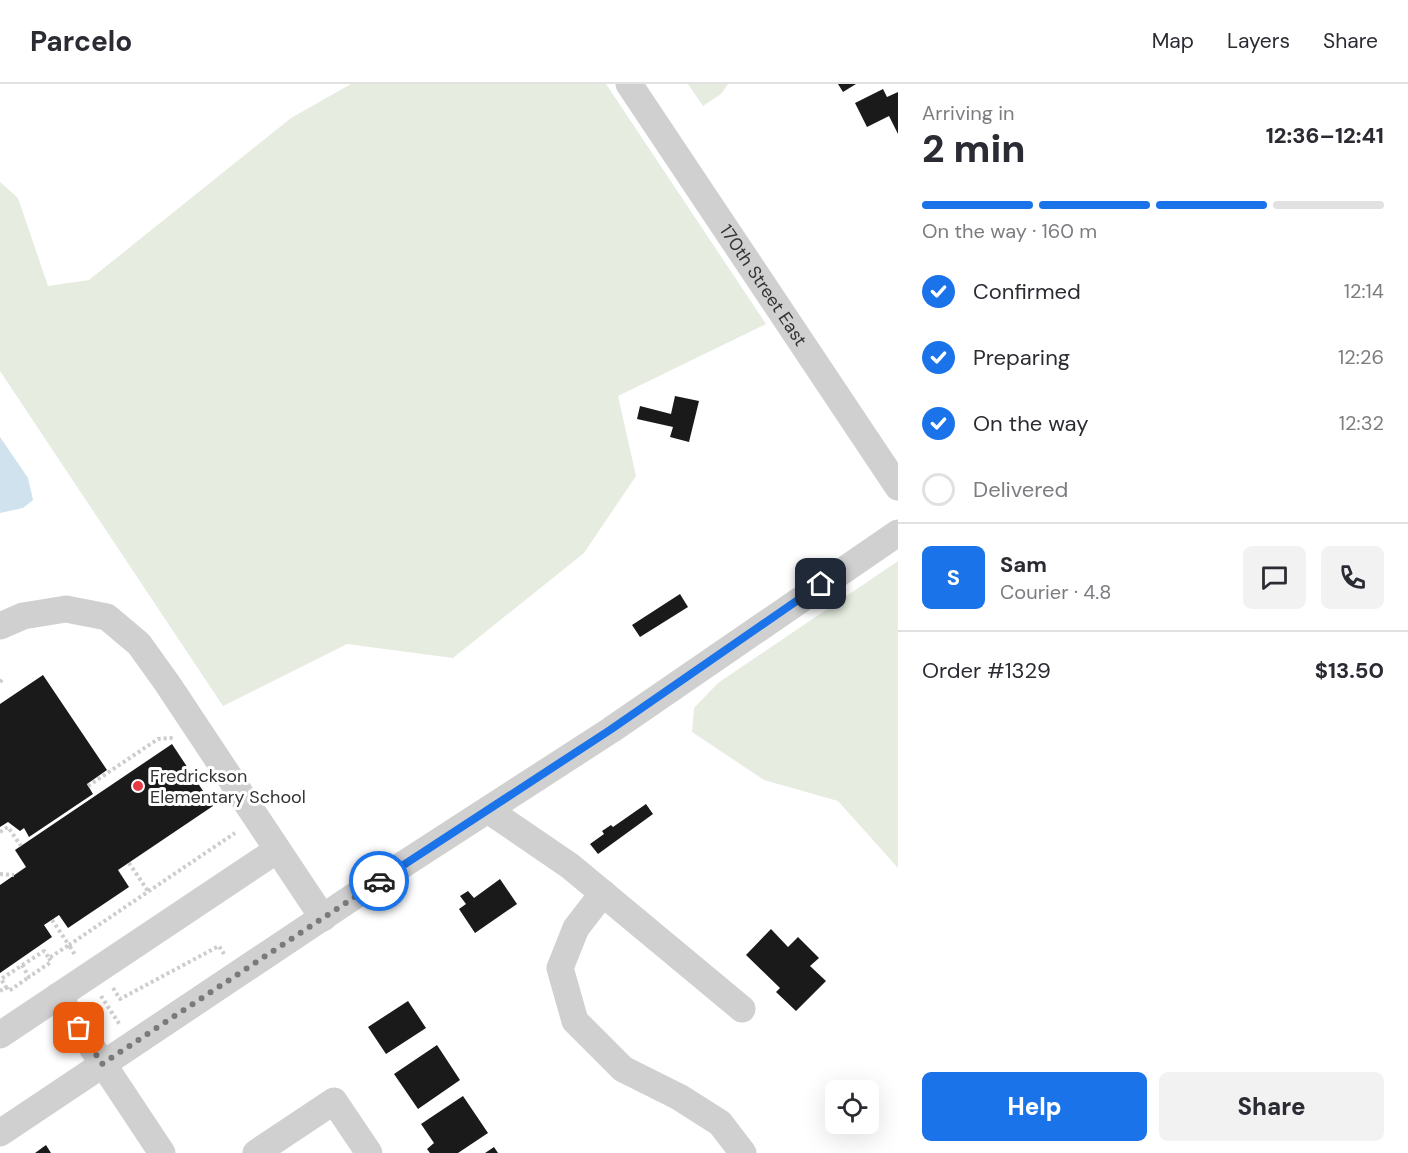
<!DOCTYPE html>
<html lang="en">
<head>
<meta charset="utf-8">
<style>
	:root { --surface:#fff; --page:#f2f2f3; --text:#2b2b33; --muted:#7c7c81; --line:#e1e1e2; --accent:#1a73e8 }
	body { margin:0; font-family:"DM Sans",sans-serif; background:var(--page); color:var(--text); height:100vh; display:flex; flex-direction:column; font-size:22px; white-space:nowrap }
	* { box-sizing:border-box; margin:0 }
	p { font-size:20px; color:var(--muted) }
	.icon { flex:none; width:33px; height:33px; fill:none; stroke:currentColor; stroke-width:2; stroke-linecap:round; stroke-linejoin:round }
	.map { position:relative; flex:1; overflow:hidden }
	.drawer { display:flex; flex-direction:column; background:var(--surface); width:510px }
	.drawer>* { flex:none }
	.controls { position:absolute; left:825px; top:996px; display:grid; gap:12px }
	.controls a { display:grid; place-items:center; width:54px; height:54px; border-radius:9px; background:var(--surface); box-shadow:0 6px 24px #0002; font-size:30px }
	.pin { position:absolute; display:grid; place-items:center; width:51px; height:51px; color:#fff; margin:-26px; border-radius:12px; box-shadow:0 3px 9px #0006 }
	.courier { position:absolute; display:grid; place-items:center; width:60px; height:60px; margin:-30px; border:4px solid #1a73e8; border-radius:50%; background:#fff; color:#222; box-shadow:0 2px 8px #0007 }
	.headline em { font-style:normal; font-weight:800 }
	.headline div { display:flex; flex-direction:column-reverse }
	.headline { display:flex; align-items:center; justify-content:space-between; height:102px; padding:0 24px }
	h1 { font-size:39px; font-weight:800; line-height:45px }
	.bar { display:grid; grid-template-columns:repeat(4,1fr); gap:9px 6px; align-content:center; height:72px; padding:0 24px }
	.bar i { height:8px; border-radius:4px; background:var(--line) }
	.bar .current { background:var(--accent) }
	.bar p { grid-column:span 4 }
	.line { display:flex; align-items:center; gap:15px; padding:0 24px; border-top:2px solid var(--line) }
	.line div { flex:1 }
	.round { display:grid; place-items:center; flex:none; width:63px; height:63px; border-radius:9px; background:var(--page) }
	ol { padding:0 24px; list-style:none }
	li { display:flex; align-items:center; gap:18px; height:66px }
	li p { margin-inline-start:auto }
	li .icon { padding:6px; border-radius:50%; background:var(--accent); color:#fff; stroke-width:4 }
	li:last-child { color:var(--muted) }
	li i { width:33px; height:33px; border:3px solid var(--line); border-radius:50% }
	.button { display:flex; gap:12px; margin-top:auto; padding:12px 24px }
	.button a { flex:1; height:69px; border-radius:9px; background:var(--accent); color:#fff; font-size:24px; font-weight:800; line-height:69px; text-align:center }
	.button a+a { background:var(--page); color:var(--text) }
	header { display:flex; align-items:center; gap:36px; box-sizing:border-box; height:84px; padding:0 30px; background:var(--surface); border-bottom:2px solid var(--line) }
	header strong { font-size:28px }
	nav { display:flex; gap:33px; margin-inline-start:auto; font-size:21px }
	main { display:flex; flex:1; min-height:0 }
	.map>svg:first-child { display:block }
	.green { fill:#e6ecdf }
	.water { fill:#cfe2ee }
	.building { fill:#1a1a1a }
	.lines { fill:none; stroke-linecap:round; stroke-linejoin:round }
	.path { stroke:#cdcdcd; stroke-width:4; stroke-dasharray:3 3; stroke-linecap:butt }
	.minor { stroke:#d0d0d0; stroke-width:27 }
	.done { stroke:#7a7a7a; stroke-width:6; stroke-dasharray:0 10.8 }
	.route { stroke:#1a73e8; stroke-width:8 }
	.poi-dot { fill:#e63946; stroke:#fff; stroke-width:2 }
	.labels { text-anchor:middle; stroke-width:6; stroke-linejoin:round; paint-order:stroke }
	.street-label { font-size:18px; fill:#333; stroke:#fff }
	.poi-label { font-size:18px; fill:#333; stroke:#fff; text-anchor:start }
</style>
</head>
<body>
<header>
<strong>Parcelo</strong>
<nav><a>Map</a><a>Layers</a><a>Share</a></nav>
</header>
<main>
<div class="map">
<svg width="898" height="1069" viewBox="0 0 898 1069">
	<rect width="100%" height="100%" fill="#fff"/>
	<path class="green" d="M 351,0 L 606,0 L 766,240 L 618,312 L 636,392 L 584,469 L 453,574 L 347,560 L 223,622 L 0,287 L 0,98 L 18,114 L 48,202 L 89,196 L 291,34 Z
		M 688,0 L 728,0 L 721,10 L 703,22 Z
		M 898,477 L 898,784 L 838,717 L 764,696 L 692,648 L 694,624 L 718,599 Z"/>
	<path class="water" d="M 0,353 L 28,394 L 33,416 L 23,424 L 0,429 Z"/>
	<path class="building" d="M 838,0 L 856,0 L 843,8 Z
		M 883,5 L 887,13 L 898,8 L 898,50 L 889,32 L 867,43 L 855,19 Z
		M 675,312 L 699,317 L 689,358 L 670,353 L 673,343 L 637,335 L 640,322 L 671,330 Z
		M 680,510 L 688,523 L 640,553 L 632,541 Z
		M 43,591 L 107,686 L 87,700 L 93,710 L 29,753 L 24,744 L 20,747 L 8,738 L 0,743 L 0,620 Z
		M 172,660 L 213,722 L 118,786 L 129,803 L 68,844 L 59,831 L 44,841 L 52,853 L 0,889 L 0,801 L 26,783 L 15,766 Z
		M 646,720 L 653,730 L 598,770 L 590,760 L 604,750 L 602,747 L 611,741 L 613,743 Z
		M 500,795 L 517,820 L 475,849 L 459,825 L 466,820 L 460,812 L 468,807 L 474,814 Z
		M 771,845 L 788,863 L 798,853 L 819,874 L 810,882 L 826,897 L 796,927 L 776,908 L 780,904 L 746,871 Z
		M 408,917 L 426,944 L 386,970 L 368,943 Z
		M 437,961 L 460,996 L 418,1025 L 394,990 Z
		M 463,1012 L 488,1049 L 458,1069 L 430,1069 L 427,1065 L 434,1059 L 421,1040 Z
		M 46,1061 L 51,1069 L 35,1069 Z
		M 494,1063 L 498,1069 L 485,1069 Z"/>
	<g class="lines">
		<path class="path" d="M 0,598 L 3,595
			M 88,702 L 158,655 L 171,654 L 175,656
			M 0,748 L 8,743 L 21,762
			M 129,779 L 148,807
			M 0,790 L 14,791
			M 52,836 L 69,861 L 235,749
			M 22,881 L 29,893 L 51,878 L 49,874
			M 6,903 L 9,907 L 29,893
			M 113,904 L 120,915 L 219,862 L 224,870
			M 0,907 L 6,903 L 1,895 L 44,867 L 49,874 L 69,861 L 75,871
			M 101,912 L 120,941"/>
		<g class="minor">
			<path id="s1" d="M 629,0 L 898,403"/>
			<path d="M 0,542 L 23,532 L 66,525 L 107,533 L 139,560 L 167,599 L 323,834"/>
			<path d="M 488,726 L 570,782 L 742,925"/>
			<path d="M 603,809 L 576,844 L 560,884 L 575,937 L 623,985 L 679,1013 L 720,1039 L 743,1069"/>
			<path d="M 58,912 L 162,1069"/>
			<path d="M 0,951 L 277,766"/>
			<path d="M 0,1049 L 356,811 L 611,646 L 898,449"/>
			<path d="M 256,1069 L 334,1017 L 369,1069"/>
		</g>
	</g>
	<g class="lines">
		<path class="done" d="M 79,944 L 102,980 L 379,797"/>
		<path class="route" d="M 379,797 L 610,646 L 821,500"/>
	</g>
	<circle class="poi-dot" cx="138" cy="702" r="6"/>
	<g class="labels">
		<g class="street-label">
			<text dy="6" stroke="none"><textPath href="#s1" startOffset="242">170th Street East</textPath></text>
		</g>
		<g class="poi-label">
			<text x="150" y="698">Fredrickson<tspan x="150" dy="21">Elementary School</tspan></text>
		</g>
	</g>
</svg>
<div class="controls">
<a><svg class="icon" aria-label="locate" viewBox="0 0 24 24"><circle cx="12" cy="12" r="6"/><path d="M12 2v4M12 18v4M2 12h4M18 12h4"/></svg></a>
</div>
<div class="pin" style="left:79px;top:944px;background:#ea580c"><svg class="icon" aria-label="bag" viewBox="0 0 24 24"><path d="M5 8h14l-1 12H6zM9 8a3 3 0 0 1 6 0"/></svg></div>
<div class="pin" style="left:821px;top:500px;background:#1f2937"><svg class="icon" aria-label="home" viewBox="0 0 24 24"><path d="M3 11l9-7 9 7M6 9v11h12V9"/></svg></div>
<div class="courier" style="left:379px;top:797px"><svg class="icon" aria-label="car" viewBox="0 0 24 24"><path d="M5 17H2v-5l4-1 3-4h7l3 4 3 1v5h-3M9 17h6M6 11h13"/><circle cx="7" cy="17" r="2"/><circle cx="17" cy="17" r="2"/></svg></div>
</div>
<section class="drawer">
<div class="headline"><div><h1>2 min</h1><p>Arriving in</p></div><em>12:36–12:41</em></div>
<div class="bar"><i class="current"></i><i class="current"></i><i class="current"></i><i></i><p>On the way · 160 m</p></div>
<ol>
<li><svg class="icon" aria-label="check" viewBox="0 0 24 24"><path d="M5 12l5 5 9-10"/></svg>Confirmed<p>12:14</p></li>
<li><svg class="icon" aria-label="check" viewBox="0 0 24 24"><path d="M5 12l5 5 9-10"/></svg>Preparing<p>12:26</p></li>
<li><svg class="icon" aria-label="check" viewBox="0 0 24 24"><path d="M5 12l5 5 9-10"/></svg>On the way<p>12:32</p></li>
<li><i></i>Delivered</li>
</ol>
<div class="line" style="height:108px"><b class="round" style="background:var(--accent);color:#fff">S</b><div><b>Sam</b><p>Courier · 4.8</p></div><a class="round"><svg class="icon" aria-label="chat" viewBox="0 0 24 24"><path d="M4 5h16v11H9l-5 4z"/></svg></a><a class="round"><svg class="icon" aria-label="phone" viewBox="0 0 24 24"><path d="M5 4h4l2 5-3 2q2 4 5 5l2-3 5 2v4C11 20 4 13 5 4z"/></svg></a></div>
<div class="line" style="height:78px"><div>Order #1329</div><b>$13.50</b></div>
<div class="button"><a>Help</a><a>Share</a></div>
</section>
</main>
</body>
</html>
